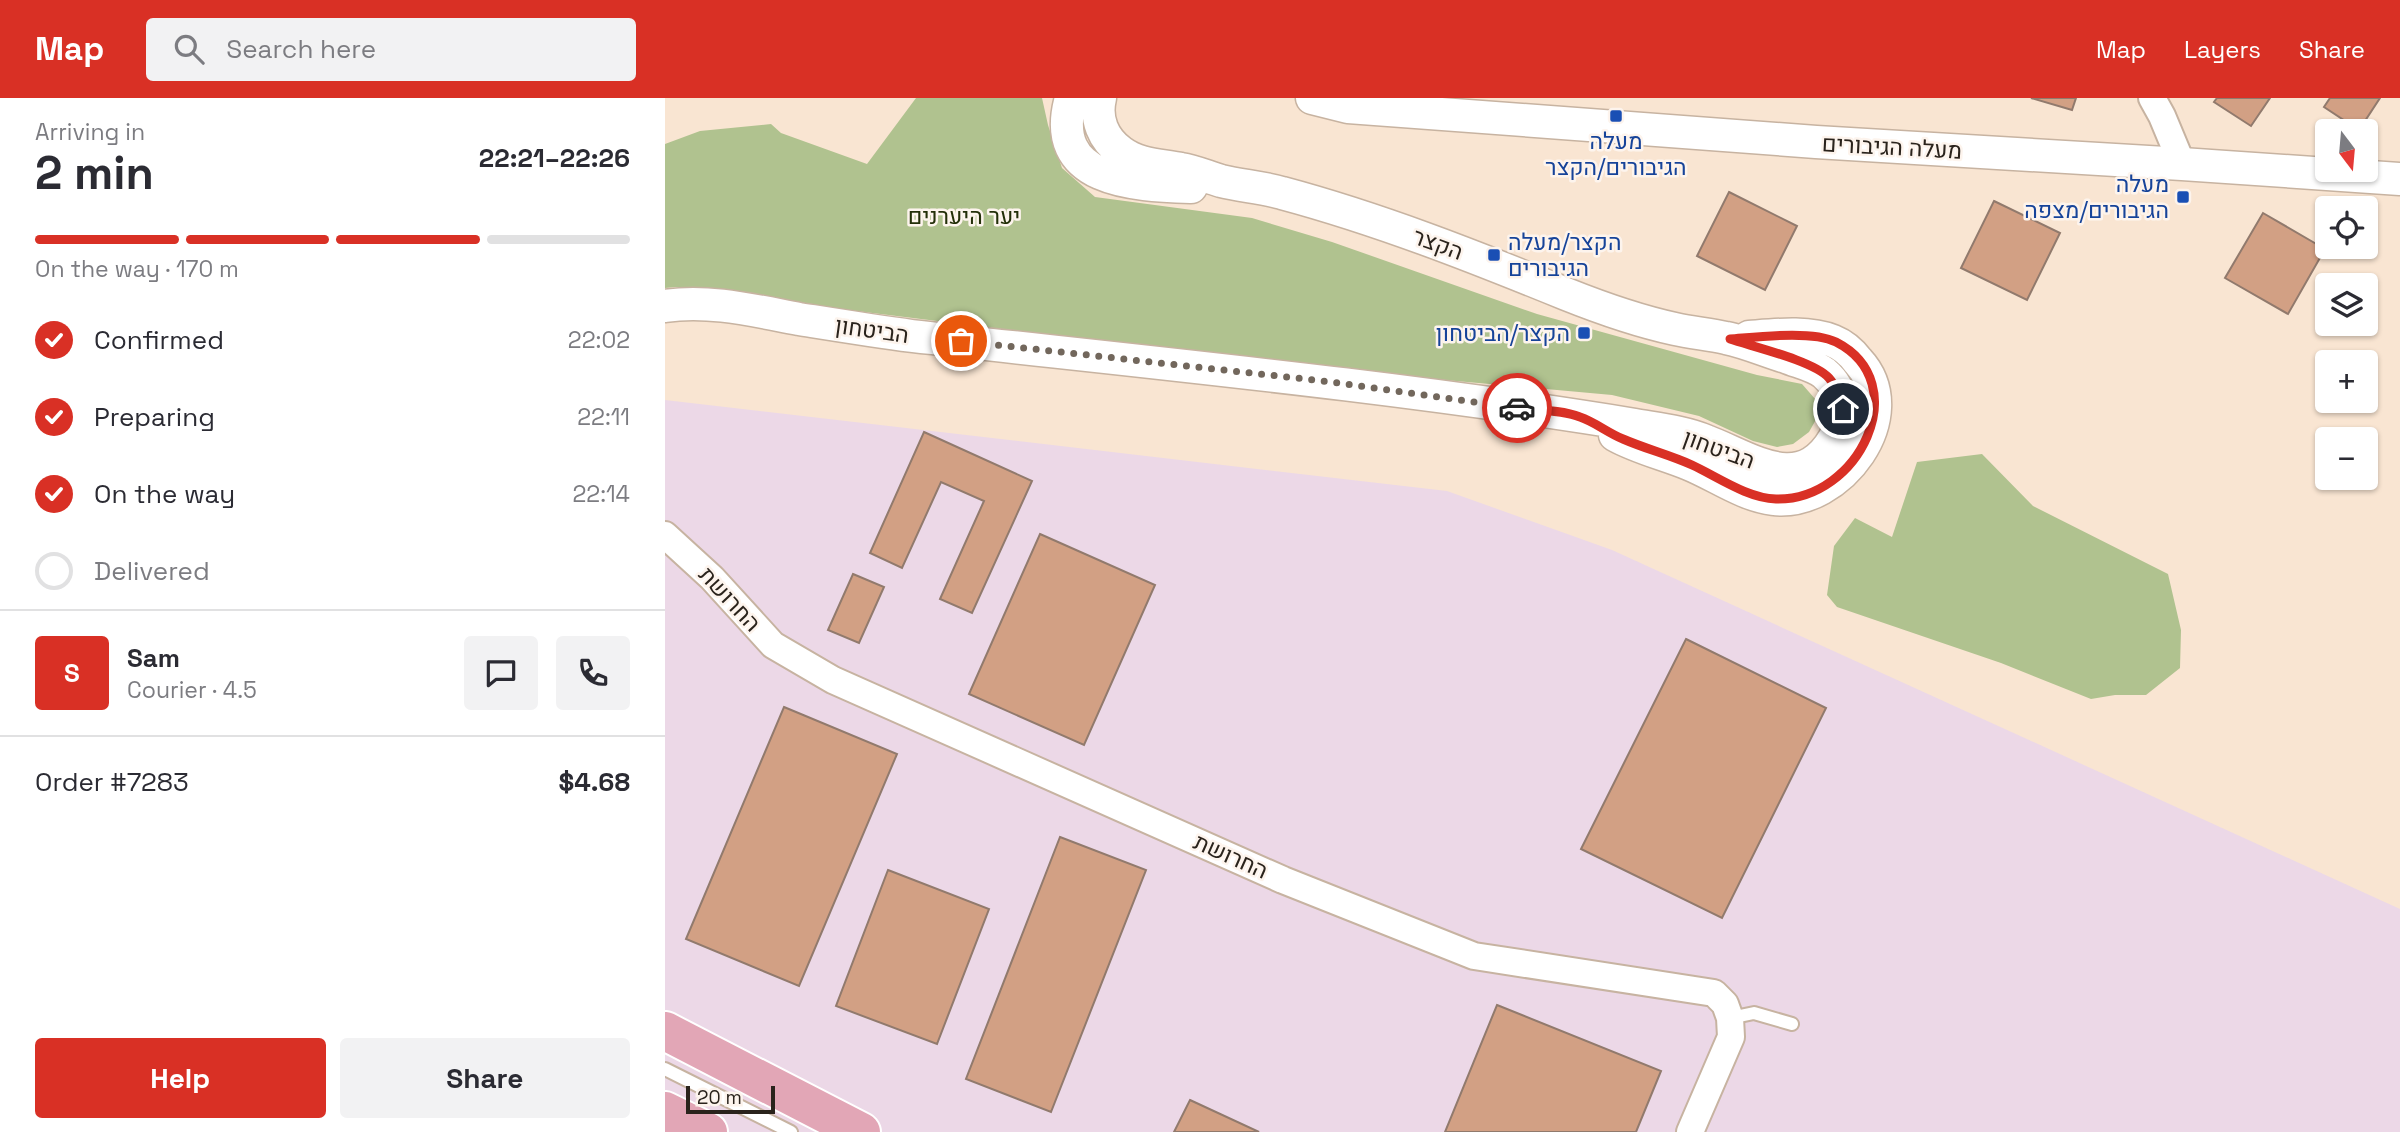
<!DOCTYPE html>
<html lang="en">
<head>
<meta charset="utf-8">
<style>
	:root { --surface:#fff; --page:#f2f2f3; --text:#2b2b33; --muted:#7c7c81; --line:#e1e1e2; --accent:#d93025 }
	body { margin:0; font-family:"Space Grotesk",Heebo,sans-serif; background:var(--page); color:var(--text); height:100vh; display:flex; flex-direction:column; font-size:26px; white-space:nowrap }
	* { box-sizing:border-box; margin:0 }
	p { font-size:23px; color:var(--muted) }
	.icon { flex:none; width:38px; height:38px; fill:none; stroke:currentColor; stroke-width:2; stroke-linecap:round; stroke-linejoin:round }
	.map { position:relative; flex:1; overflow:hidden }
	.side { display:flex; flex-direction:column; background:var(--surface); width:665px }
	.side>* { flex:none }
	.needle { width:46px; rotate:164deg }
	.fabs { position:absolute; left:1650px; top:21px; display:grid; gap:14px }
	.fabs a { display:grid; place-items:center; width:63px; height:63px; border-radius:7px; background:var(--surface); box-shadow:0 2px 5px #0004; font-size:35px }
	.scale { position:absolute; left:21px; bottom:18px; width:89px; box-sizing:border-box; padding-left:7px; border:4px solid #2a231c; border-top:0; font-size:19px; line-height:24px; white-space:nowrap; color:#2a231c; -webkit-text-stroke:5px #fdf4ed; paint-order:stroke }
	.pin { position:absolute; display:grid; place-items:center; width:60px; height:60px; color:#fff; margin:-30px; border:4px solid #fff; border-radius:50%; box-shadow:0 2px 7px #0007 }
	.courier { position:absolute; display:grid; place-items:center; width:70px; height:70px; margin:-35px; border:5px solid #d93025; border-radius:50%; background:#fff; color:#222; box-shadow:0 2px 9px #0007 }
	.summary em { font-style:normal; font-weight:600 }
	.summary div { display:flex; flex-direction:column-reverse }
	.summary { display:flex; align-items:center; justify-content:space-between; height:119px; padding:0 35px }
	h1 { font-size:46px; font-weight:600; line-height:52px }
	.bar { display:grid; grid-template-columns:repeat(4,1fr); gap:10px 7px; align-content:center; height:84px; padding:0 35px }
	.bar i { height:9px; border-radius:5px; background:var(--line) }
	.bar .on { background:var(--accent) }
	.bar p { grid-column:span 4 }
	.line { display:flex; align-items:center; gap:18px; padding:0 35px; border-top:2px solid var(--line) }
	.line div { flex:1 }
	.round { display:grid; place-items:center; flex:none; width:74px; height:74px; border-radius:7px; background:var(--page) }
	ol { padding:0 35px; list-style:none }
	li { display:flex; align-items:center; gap:21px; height:77px }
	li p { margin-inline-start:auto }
	li .icon { padding:7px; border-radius:50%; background:var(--accent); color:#fff; stroke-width:4 }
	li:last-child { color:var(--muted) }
	li i { width:38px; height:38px; border:4px solid var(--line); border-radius:50% }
	.cta { display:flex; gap:14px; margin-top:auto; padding:14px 35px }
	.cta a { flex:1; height:80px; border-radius:7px; background:var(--accent); color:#fff; font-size:28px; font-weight:600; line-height:80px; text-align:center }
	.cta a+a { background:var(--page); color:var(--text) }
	header { display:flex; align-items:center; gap:42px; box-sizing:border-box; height:98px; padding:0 35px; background:var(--accent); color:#fff }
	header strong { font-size:33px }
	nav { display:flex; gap:38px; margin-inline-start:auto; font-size:24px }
	.search { width:490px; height:63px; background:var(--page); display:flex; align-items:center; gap:18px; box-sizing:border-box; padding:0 24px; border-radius:7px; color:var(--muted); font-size:26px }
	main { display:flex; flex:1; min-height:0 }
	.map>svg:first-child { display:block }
	.industrial { fill:#ecd8e7 }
	.forest { fill:#b0c28f }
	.building { fill:#d2a084; stroke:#917a6d; stroke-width:2 }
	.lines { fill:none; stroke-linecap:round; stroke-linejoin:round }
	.service-casing { stroke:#c7b3a1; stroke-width:16 }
	.minor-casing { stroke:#c7b3a1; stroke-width:30 }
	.tertiary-casing { stroke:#c7b3a1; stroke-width:35 }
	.primary-casing { stroke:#fff; stroke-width:42 }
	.service { stroke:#fff; stroke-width:12 }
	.minor { stroke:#fff; stroke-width:26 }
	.tertiary { stroke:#fff; stroke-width:32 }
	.primary { stroke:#e2a6b6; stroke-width:38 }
	.done { stroke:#72675c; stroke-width:7; stroke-dasharray:0 12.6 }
	.route { stroke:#d93025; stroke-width:9 }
	.transit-dot { fill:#1a4fb4; stroke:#fdf4ed; stroke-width:2.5 }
	.labels { text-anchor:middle; stroke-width:5; stroke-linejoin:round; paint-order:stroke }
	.transit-label { font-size:23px; fill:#164399; stroke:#fdf4ed; text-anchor:end }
	.street-label { font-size:23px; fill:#2a231c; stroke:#fdf4ed }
	.park-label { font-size:23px; fill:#232f08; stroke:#fdf4ed }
</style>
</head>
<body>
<header>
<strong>Map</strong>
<div class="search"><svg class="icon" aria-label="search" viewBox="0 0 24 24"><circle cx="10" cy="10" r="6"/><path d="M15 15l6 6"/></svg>Search here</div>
<nav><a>Map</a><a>Layers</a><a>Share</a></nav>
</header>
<main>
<section class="side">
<div class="summary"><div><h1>2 min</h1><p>Arriving in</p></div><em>22:21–22:26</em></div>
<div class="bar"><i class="on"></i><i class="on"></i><i class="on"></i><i></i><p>On the way · 170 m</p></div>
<ol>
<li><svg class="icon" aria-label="check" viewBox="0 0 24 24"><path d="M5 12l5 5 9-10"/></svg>Confirmed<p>22:02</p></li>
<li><svg class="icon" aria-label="check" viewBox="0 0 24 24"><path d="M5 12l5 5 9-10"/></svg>Preparing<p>22:11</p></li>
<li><svg class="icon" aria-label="check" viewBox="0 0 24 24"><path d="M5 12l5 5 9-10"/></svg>On the way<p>22:14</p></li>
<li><i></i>Delivered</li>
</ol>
<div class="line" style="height:126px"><b class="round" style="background:var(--accent);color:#fff">S</b><div><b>Sam</b><p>Courier · 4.5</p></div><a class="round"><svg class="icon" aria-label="chat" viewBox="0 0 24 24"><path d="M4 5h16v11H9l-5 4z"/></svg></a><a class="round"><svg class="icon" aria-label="phone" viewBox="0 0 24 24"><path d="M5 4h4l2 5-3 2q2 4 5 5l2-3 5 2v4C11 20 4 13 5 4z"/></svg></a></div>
<div class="line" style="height:91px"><div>Order #7283</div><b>$4.68</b></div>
<div class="cta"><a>Help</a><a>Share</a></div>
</section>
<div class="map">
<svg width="1735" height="1034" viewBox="0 0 1735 1034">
	<rect width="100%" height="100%" fill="#f9e5d2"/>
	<path class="industrial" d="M 0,302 L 782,393 L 947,452 L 1735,811 L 1735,1034 L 0,1034 Z"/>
	<path class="forest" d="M 251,0 L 377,0 L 383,27 L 397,70 L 430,99 L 587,120 L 667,144 L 872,216 L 1092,277 L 1137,286 L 1151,302 L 1153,318 L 1144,334 L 1128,346 L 1112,349 L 1088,343 L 1034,318 L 947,297 L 679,273 L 159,209 L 11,189 L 0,190 L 0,46 L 35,33 L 106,26 L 116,35 L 202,66 Z
		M 1317,356 L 1368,408 L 1503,476 L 1516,532 L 1515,570 L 1481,597 L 1450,597 L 1426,601 L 1336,565 L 1172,509 L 1162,497 L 1169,448 L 1190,420 L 1227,439 L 1252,364 Z"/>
	<path class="building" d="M 1366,0 L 1411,0 L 1407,12 Z
		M 1552,0 L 1605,0 L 1586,28 L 1549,4 Z
		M 1665,0 L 1715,0 L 1694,32 L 1659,9 Z
		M 1064,94 L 1132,128 L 1100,192 L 1032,158 Z
		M 1329,103 L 1395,135 L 1362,202 L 1296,170 Z
		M 1598,115 L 1660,151 L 1623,216 L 1560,180 Z
		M 259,334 L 367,383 L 307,515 L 275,501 L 319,403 L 276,384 L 237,470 L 205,455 Z
		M 375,436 L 490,487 L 419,647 L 304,596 Z
		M 188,476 L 219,489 L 194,545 L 163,532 Z
		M 1021,541 L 1161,610 L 1057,820 L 916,751 Z
		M 119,609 L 232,656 L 134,888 L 21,841 Z
		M 395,739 L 481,772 L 386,1014 L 301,981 Z
		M 223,772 L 324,811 L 272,946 L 171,908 Z
		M 832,907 L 996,973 L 971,1034 L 780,1034 Z
		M 525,1002 L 594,1034 L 509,1034 Z"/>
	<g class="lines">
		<defs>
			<path id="service" d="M 1065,920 L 1089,915 L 1127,926
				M 0,971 L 126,1034"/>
			<path id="minor" d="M 1487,0 L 1497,18 L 1517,66
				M 0,437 L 47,480 L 108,547 L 168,582 L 618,782 L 809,858 L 1049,895 L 1060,906 L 1065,920 L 1066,939 L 1025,1034"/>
			<path id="tertiary" d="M 406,0 C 382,84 468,87 526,89
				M 647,0 L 683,9 L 1151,44 L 1517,66 L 1735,81
				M 0,208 C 44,201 91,213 134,221 C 172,227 209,233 247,238 C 489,265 731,288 970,327 C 993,331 1020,334 1041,343 C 1086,360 1135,398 1169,341 C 1182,319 1179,292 1159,275 C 1148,267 1133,264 1121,259 C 1101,253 1081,244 1061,240 C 1044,236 1027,235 1010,231 C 973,223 936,210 901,196 C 808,158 714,121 617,95 C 597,89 576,88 556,83 C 542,79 530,73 516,71 C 496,67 473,67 456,54 C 438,41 430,21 435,0
				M 950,337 C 973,350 1000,356 1024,366 C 1051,377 1078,397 1108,401 C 1174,409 1243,317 1193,263 C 1187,255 1178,247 1168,243 C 1143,233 1110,237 1084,239"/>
			<path id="primary" d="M 0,933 L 196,1034
				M 0,1013 L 43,1034"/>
		</defs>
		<use href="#service" class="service-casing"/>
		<use href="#minor" class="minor-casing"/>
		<use href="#tertiary" class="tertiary-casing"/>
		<use href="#primary" class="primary-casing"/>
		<use href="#service" class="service"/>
		<use href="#minor" class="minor"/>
		<use href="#tertiary" class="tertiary"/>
		<use href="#primary" class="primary"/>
	</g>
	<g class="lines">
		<path class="done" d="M 296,243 L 667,284 L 852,310"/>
		<path class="route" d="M 852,310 C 872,312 897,312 915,319 C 930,324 943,335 958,341 C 981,351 1005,357 1027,367 C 1053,379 1082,400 1111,401 C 1194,403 1251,285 1171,244 C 1147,232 1092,239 1065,241 C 1089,249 1149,263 1164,280 C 1172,289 1175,300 1178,311"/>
	</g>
	<g class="transit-dot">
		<rect x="944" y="11" width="14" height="14" rx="3.5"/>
		<rect x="1511" y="92" width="14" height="14" rx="3.5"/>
		<rect x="822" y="150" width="14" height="14" rx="3.5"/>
		<rect x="912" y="228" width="14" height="14" rx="3.5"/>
	</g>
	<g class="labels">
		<g class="transit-label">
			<text x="951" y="51" text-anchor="middle">מעלה<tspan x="951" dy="26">הגיבורים/הקצר</tspan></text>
			<text x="1504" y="94">מעלה<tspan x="1504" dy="26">הגיבורים/מצפה</tspan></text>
			<text x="843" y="152" text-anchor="start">הקצר/מעלה<tspan x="843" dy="26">הגיבורים</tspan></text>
			<text x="905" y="243">הקצר/הביטחון</text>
		</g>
		<g class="street-label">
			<text transform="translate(1227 49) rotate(3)" y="8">מעלה הגיבורים</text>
			<text transform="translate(773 146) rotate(20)" y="8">הקצר</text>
			<text transform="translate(207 232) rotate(8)" y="8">הביטחון</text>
			<text transform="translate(1054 351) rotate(20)" y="8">הביטחון</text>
			<text transform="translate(65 501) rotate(47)" y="8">החרושת</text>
			<text transform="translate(566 758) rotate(24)" y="8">החרושת</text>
		</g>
		<g class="park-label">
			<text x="299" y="126">יער היערנים</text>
		</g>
	</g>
</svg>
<div class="fabs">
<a><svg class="needle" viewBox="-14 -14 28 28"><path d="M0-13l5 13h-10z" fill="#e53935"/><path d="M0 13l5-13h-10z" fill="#7c7c81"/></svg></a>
<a><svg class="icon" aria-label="locate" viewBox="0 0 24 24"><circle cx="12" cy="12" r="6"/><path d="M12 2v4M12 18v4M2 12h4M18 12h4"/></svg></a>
<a><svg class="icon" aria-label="layers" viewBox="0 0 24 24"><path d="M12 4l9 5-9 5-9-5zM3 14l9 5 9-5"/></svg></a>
<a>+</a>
<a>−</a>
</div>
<div class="scale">20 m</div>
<div class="pin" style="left:296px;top:243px;background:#ea580c"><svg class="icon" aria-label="bag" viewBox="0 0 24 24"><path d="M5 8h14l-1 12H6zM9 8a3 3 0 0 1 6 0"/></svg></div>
<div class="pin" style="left:1178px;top:311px;background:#1f2937"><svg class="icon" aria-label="home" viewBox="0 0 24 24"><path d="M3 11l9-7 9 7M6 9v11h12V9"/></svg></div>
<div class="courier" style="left:852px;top:310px"><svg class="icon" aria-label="car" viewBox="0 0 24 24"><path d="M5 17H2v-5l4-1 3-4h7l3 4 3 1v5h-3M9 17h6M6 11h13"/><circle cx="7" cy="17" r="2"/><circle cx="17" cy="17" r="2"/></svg></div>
</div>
</main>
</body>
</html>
